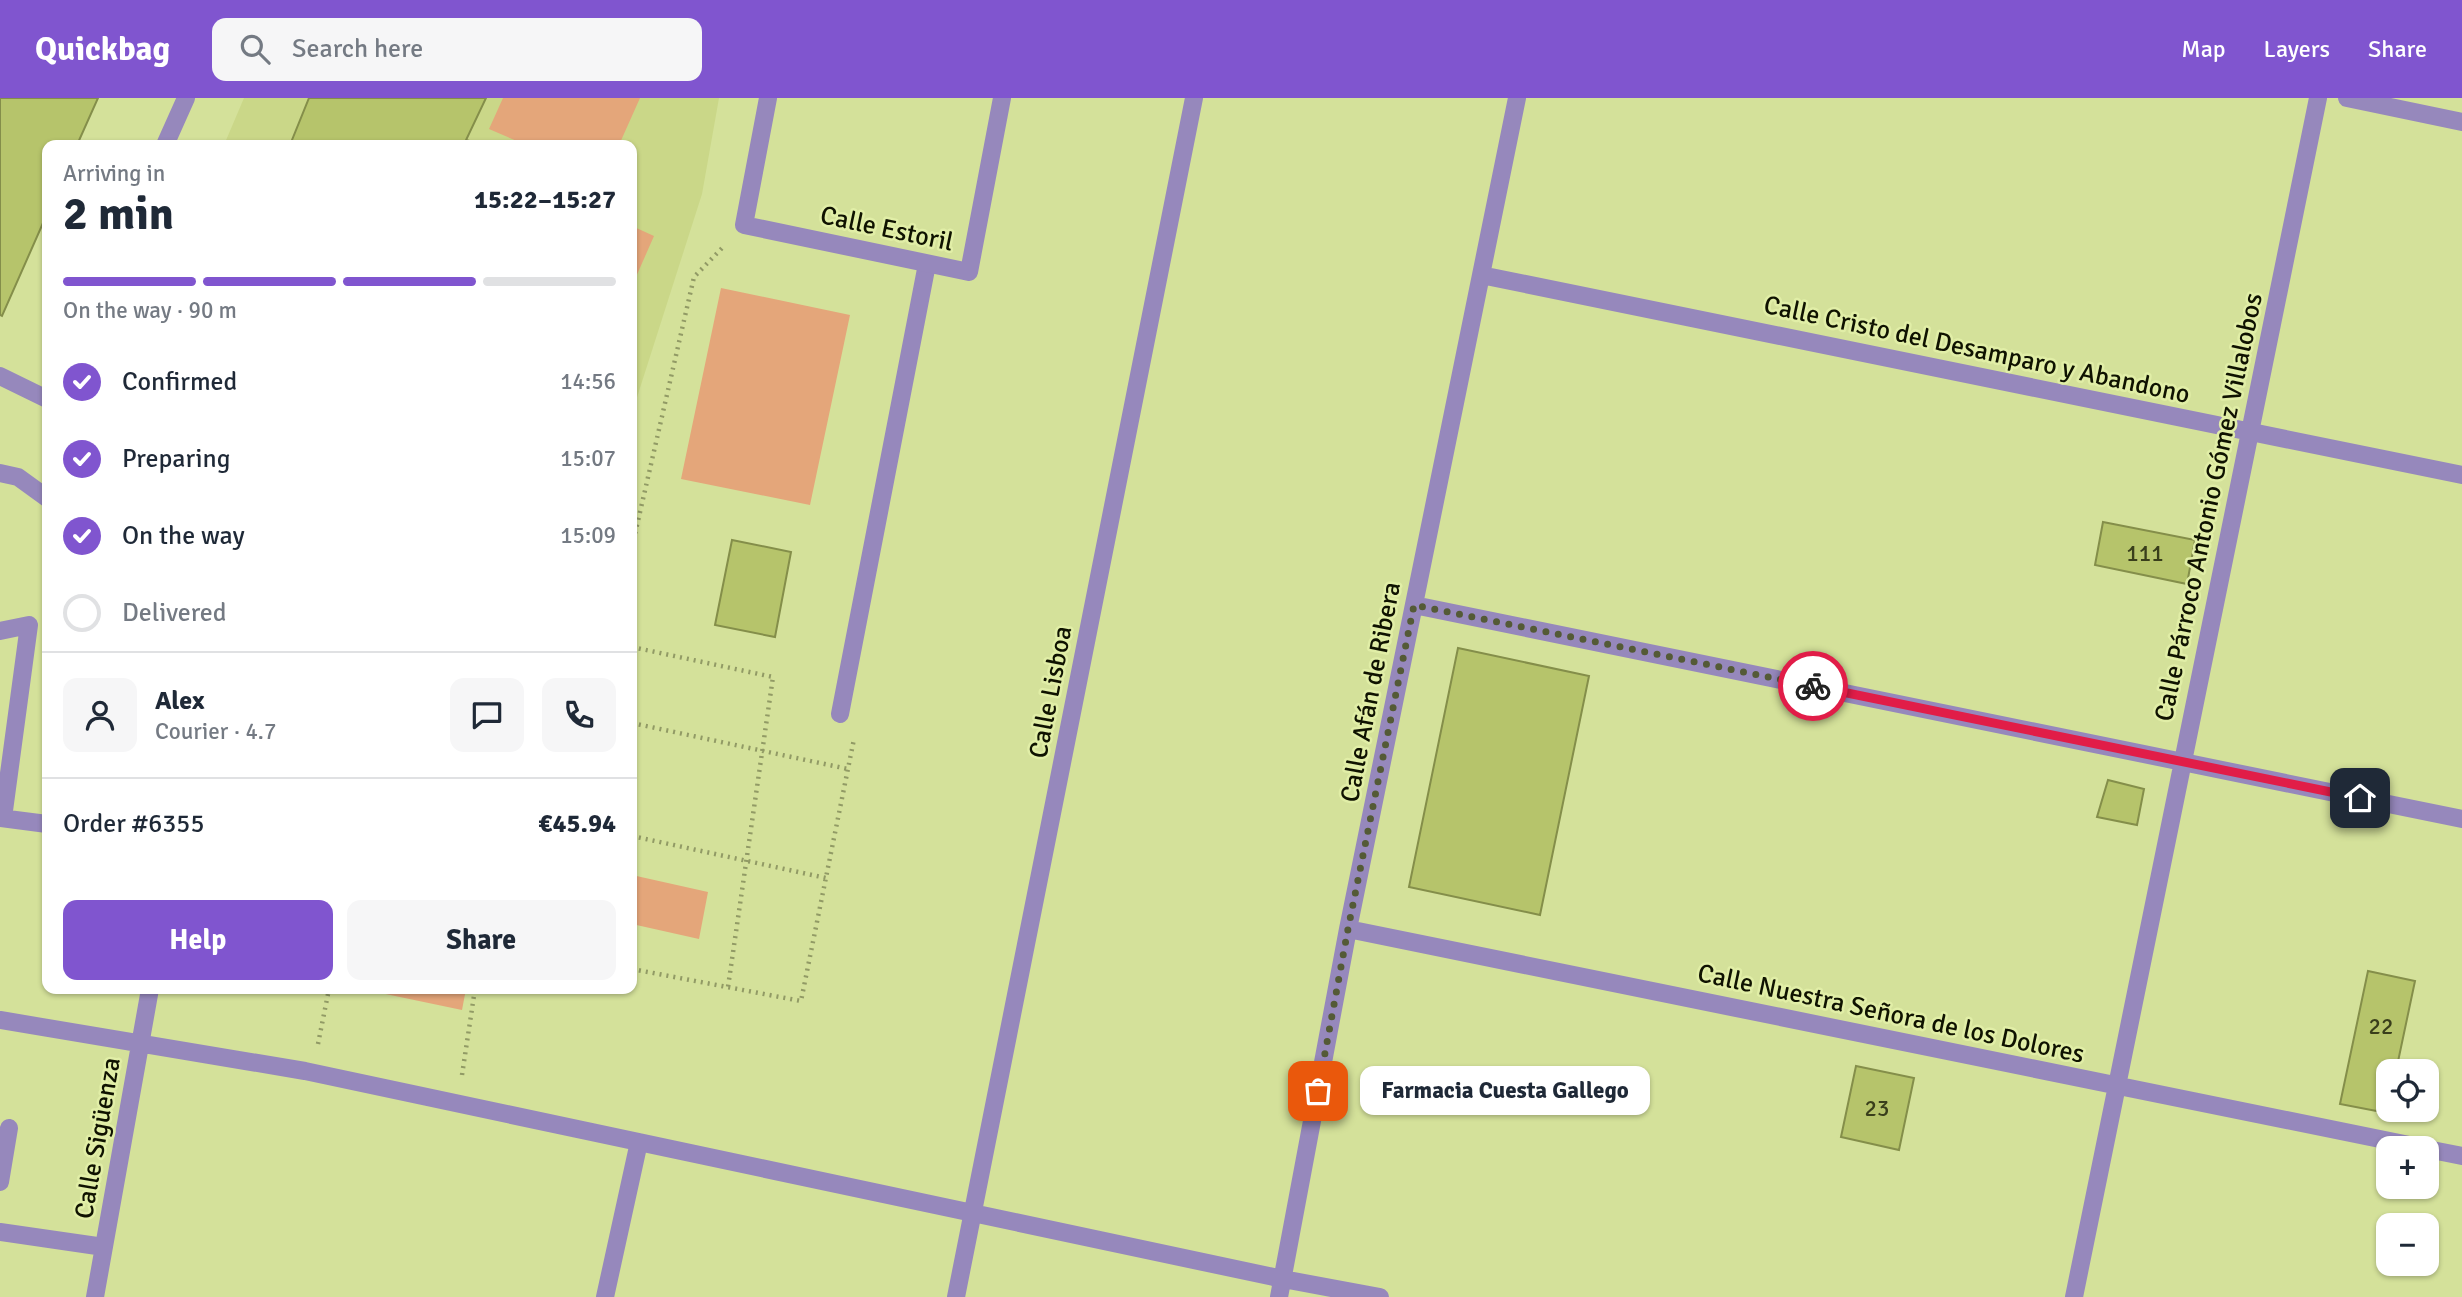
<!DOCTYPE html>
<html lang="en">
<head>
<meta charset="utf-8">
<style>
	:root { --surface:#fff; --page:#f6f6f7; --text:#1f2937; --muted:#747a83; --line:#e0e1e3; --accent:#8055cf }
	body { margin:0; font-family:Signika,sans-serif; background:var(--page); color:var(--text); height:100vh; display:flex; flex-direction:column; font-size:26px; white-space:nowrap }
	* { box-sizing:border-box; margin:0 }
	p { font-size:23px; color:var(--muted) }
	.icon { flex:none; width:38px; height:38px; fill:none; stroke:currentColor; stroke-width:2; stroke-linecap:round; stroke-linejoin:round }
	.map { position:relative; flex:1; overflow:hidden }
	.drawer { position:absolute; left:42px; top:42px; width:595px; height:854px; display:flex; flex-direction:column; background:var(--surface); border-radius:14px; box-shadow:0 2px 5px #0004 }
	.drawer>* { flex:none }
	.fabs { position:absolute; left:2376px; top:961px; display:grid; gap:14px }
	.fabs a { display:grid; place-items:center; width:63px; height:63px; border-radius:14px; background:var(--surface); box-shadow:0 2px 5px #0004; font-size:35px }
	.pin { position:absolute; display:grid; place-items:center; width:60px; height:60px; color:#fff; margin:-30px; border-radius:14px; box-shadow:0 4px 10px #0006 }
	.courier { position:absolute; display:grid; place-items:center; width:70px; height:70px; margin:-35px; border:5px solid #e11d48; border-radius:50%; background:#fff; color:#222; box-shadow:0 2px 9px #0007 }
	.bubble { position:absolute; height:49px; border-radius:14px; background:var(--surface); box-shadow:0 2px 5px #0004; font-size:23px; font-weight:700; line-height:49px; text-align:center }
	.headline em { font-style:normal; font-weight:700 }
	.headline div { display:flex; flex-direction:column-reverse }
	.headline { display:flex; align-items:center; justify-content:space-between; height:119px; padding:0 21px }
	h1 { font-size:46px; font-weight:700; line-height:52px }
	.bar { display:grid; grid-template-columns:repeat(4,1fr); gap:10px 7px; align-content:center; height:84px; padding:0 21px }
	.bar i { height:9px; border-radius:5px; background:var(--line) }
	.bar .on { background:var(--accent) }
	.bar p { grid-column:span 4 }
	.line { display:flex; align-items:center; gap:18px; padding:0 21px; border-top:2px solid var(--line) }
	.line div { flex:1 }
	.round { display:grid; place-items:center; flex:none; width:74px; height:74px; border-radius:14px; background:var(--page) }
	ol { padding:0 21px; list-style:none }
	li { display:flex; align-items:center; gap:21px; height:77px }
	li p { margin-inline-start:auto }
	li .icon { padding:7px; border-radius:50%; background:var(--accent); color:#fff; stroke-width:4 }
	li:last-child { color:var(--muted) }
	li i { width:38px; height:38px; border:4px solid var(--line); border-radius:50% }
	.cta { display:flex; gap:14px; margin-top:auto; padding:14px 21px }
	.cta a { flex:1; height:80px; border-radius:14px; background:var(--accent); color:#fff; font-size:28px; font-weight:700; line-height:80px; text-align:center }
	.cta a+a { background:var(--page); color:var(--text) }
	header { display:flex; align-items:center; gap:42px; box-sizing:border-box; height:98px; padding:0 35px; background:var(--accent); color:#fff }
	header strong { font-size:33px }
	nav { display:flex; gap:38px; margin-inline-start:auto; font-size:24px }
	.search { width:490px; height:63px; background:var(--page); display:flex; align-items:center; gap:18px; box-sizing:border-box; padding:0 24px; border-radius:14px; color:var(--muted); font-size:26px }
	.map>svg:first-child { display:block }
	.built { fill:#cad788 }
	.green { fill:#e4a67a }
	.building { fill:#b6c46b; stroke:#848e4a; stroke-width:2 }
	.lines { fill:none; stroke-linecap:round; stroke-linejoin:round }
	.path { stroke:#919a65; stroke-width:4.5; stroke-dasharray:2 5; stroke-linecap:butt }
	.service { stroke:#9688bc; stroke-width:18 }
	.pedestrian { stroke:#9688bc; stroke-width:18 }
	.minor { stroke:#9688bc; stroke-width:18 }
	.done { stroke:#545a36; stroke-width:7; stroke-dasharray:0 12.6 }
	.route { stroke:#e11d48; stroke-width:9 }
	.labels { text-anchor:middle; stroke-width:5; stroke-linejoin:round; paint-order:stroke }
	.number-label { font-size:23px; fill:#393e1b }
	.street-label { font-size:26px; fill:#0f1200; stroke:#e1eea7 }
</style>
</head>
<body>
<header>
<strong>Quickbag</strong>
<div class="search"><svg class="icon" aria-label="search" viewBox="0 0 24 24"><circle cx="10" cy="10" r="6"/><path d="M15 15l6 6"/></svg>Search here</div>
<nav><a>Map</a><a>Layers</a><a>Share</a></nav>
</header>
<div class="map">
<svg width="2462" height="1199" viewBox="0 0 2462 1199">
	<rect width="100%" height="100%" fill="#d4e19a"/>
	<path class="built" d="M 244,0 L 719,0 L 702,96 L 632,315 L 632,47 L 224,47 Z"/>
	<path class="green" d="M 503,0 L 640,0 L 619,47 L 526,47 L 489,31 Z
		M 632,128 L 654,138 L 632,188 Z
		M 721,190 L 850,217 L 810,407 L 681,381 Z
		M 632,777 L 708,794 L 699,841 L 632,826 Z
		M 377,891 L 466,891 L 462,912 L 376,894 Z"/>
	<path class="building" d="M 0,0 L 98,0 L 77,47 L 47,47 L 47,116 L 2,218 L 0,217 Z
		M 309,0 L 486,0 L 466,42 L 483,47 L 290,47 Z
		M 2103,424 L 2195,442 L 2187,486 L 2095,467 Z
		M 732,442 L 791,454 L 775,539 L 715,527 Z
		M 1458,550 L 1589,578 L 1540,817 L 1409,789 Z
		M 2108,682 L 2144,691 L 2137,727 L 2097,719 Z
		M 2368,873 L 2415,883 L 2396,973 L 2389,973 L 2387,1015 L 2340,1006 Z
		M 1856,968 L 1914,980 L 1899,1052 L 1841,1039 Z"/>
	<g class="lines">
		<path class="path" d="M 632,449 L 694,179 L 725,147
			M 632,549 L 773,579 L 728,889
			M 632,625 L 848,671
			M 632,738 L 826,780
			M 632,871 L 801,903 L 854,641
			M 318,946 L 329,891
			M 462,977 L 475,891"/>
		<path class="service" d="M 840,616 L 927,166"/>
		<path class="pedestrian" d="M 0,278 L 47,301
			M 0,375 L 18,379 L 47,400
			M 0,1084 L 9,1030"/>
		<path class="minor" d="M 768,0 L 744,127 L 969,174 L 1002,0
			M 2347,0 L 2462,24
			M 165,47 L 186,0
			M 1481,177 L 2462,377
			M 1414,507 L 2462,721
			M 0,533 L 29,527 L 3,720
			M 0,720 L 47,726
			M 1348,831 L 2424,1050
			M 0,922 L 305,973 L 1283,1181 L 1380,1199
			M 2427,1051 L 2462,1058
			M 0,1134 L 104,1149
			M 95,1199 L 150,891
			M 605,1199 L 639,1044
			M 956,1199 L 1194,0
			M 1279,1199 L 1348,831 L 1517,0
			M 2074,1199 L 2318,0"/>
	</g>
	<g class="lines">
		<path class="done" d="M 1318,993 L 1348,831 L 1414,507 L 1813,588"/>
		<path class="route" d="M 1813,588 L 2360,700"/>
	</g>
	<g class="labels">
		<g class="number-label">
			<text x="2145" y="463">111</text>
			<text x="2381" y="936">22</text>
			<text x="1877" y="1018">23</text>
		</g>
		<g class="street-label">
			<text transform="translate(887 130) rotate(12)" y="9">Calle Estoril</text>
			<text transform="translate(1977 251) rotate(12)" y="9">Calle Cristo del Desamparo y Abandono</text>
			<text transform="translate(2208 409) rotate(-78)" y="9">Calle Párroco Antonio Gómez Villalobos</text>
			<text transform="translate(1050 594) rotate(-79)" y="9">Calle Lisboa</text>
			<text transform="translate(1370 594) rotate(-79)" y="9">Calle Afán de Ribera</text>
			<text transform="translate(1891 915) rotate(12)" y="9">Calle Nuestra Señora de los Dolores</text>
			<text transform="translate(97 1040) rotate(-80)" y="9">Calle Sigüenza</text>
		</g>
	</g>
</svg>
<div class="fabs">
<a><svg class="icon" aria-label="locate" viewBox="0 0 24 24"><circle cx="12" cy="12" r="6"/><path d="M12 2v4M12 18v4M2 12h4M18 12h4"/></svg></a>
<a>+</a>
<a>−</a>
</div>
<div class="pin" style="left:1318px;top:993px;background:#ea580c"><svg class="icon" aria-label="bag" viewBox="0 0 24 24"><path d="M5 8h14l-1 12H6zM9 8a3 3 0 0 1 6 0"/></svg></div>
<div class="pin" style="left:2360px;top:700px;background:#1f2937"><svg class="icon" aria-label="home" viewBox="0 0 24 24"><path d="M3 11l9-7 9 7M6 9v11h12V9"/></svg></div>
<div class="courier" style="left:1813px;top:588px"><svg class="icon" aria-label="bike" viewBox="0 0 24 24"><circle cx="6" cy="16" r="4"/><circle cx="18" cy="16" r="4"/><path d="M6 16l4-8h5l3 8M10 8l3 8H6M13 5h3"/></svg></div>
<div class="bubble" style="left:1360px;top:968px;width:290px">Farmacia Cuesta Gallego</div>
<section class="drawer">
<div class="headline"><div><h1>2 min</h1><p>Arriving in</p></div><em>15:22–15:27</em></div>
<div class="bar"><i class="on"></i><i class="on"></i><i class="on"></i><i></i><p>On the way · 90 m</p></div>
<ol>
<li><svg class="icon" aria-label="check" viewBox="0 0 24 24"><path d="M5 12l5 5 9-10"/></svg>Confirmed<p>14:56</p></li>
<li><svg class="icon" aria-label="check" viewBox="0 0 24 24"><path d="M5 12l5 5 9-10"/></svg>Preparing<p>15:07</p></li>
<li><svg class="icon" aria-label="check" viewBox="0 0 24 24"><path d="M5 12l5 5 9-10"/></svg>On the way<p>15:09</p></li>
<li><i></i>Delivered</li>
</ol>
<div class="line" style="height:126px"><a class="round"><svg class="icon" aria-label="person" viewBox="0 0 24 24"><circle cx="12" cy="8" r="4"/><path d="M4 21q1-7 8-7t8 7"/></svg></a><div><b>Alex</b><p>Courier · 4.7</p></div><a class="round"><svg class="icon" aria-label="chat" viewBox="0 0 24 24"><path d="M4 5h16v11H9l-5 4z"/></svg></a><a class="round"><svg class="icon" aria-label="phone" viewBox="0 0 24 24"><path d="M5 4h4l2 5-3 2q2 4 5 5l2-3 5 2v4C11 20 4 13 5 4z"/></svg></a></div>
<div class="line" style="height:91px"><div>Order #6355</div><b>€45.94</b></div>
<div class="cta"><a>Help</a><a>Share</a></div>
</section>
</div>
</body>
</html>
